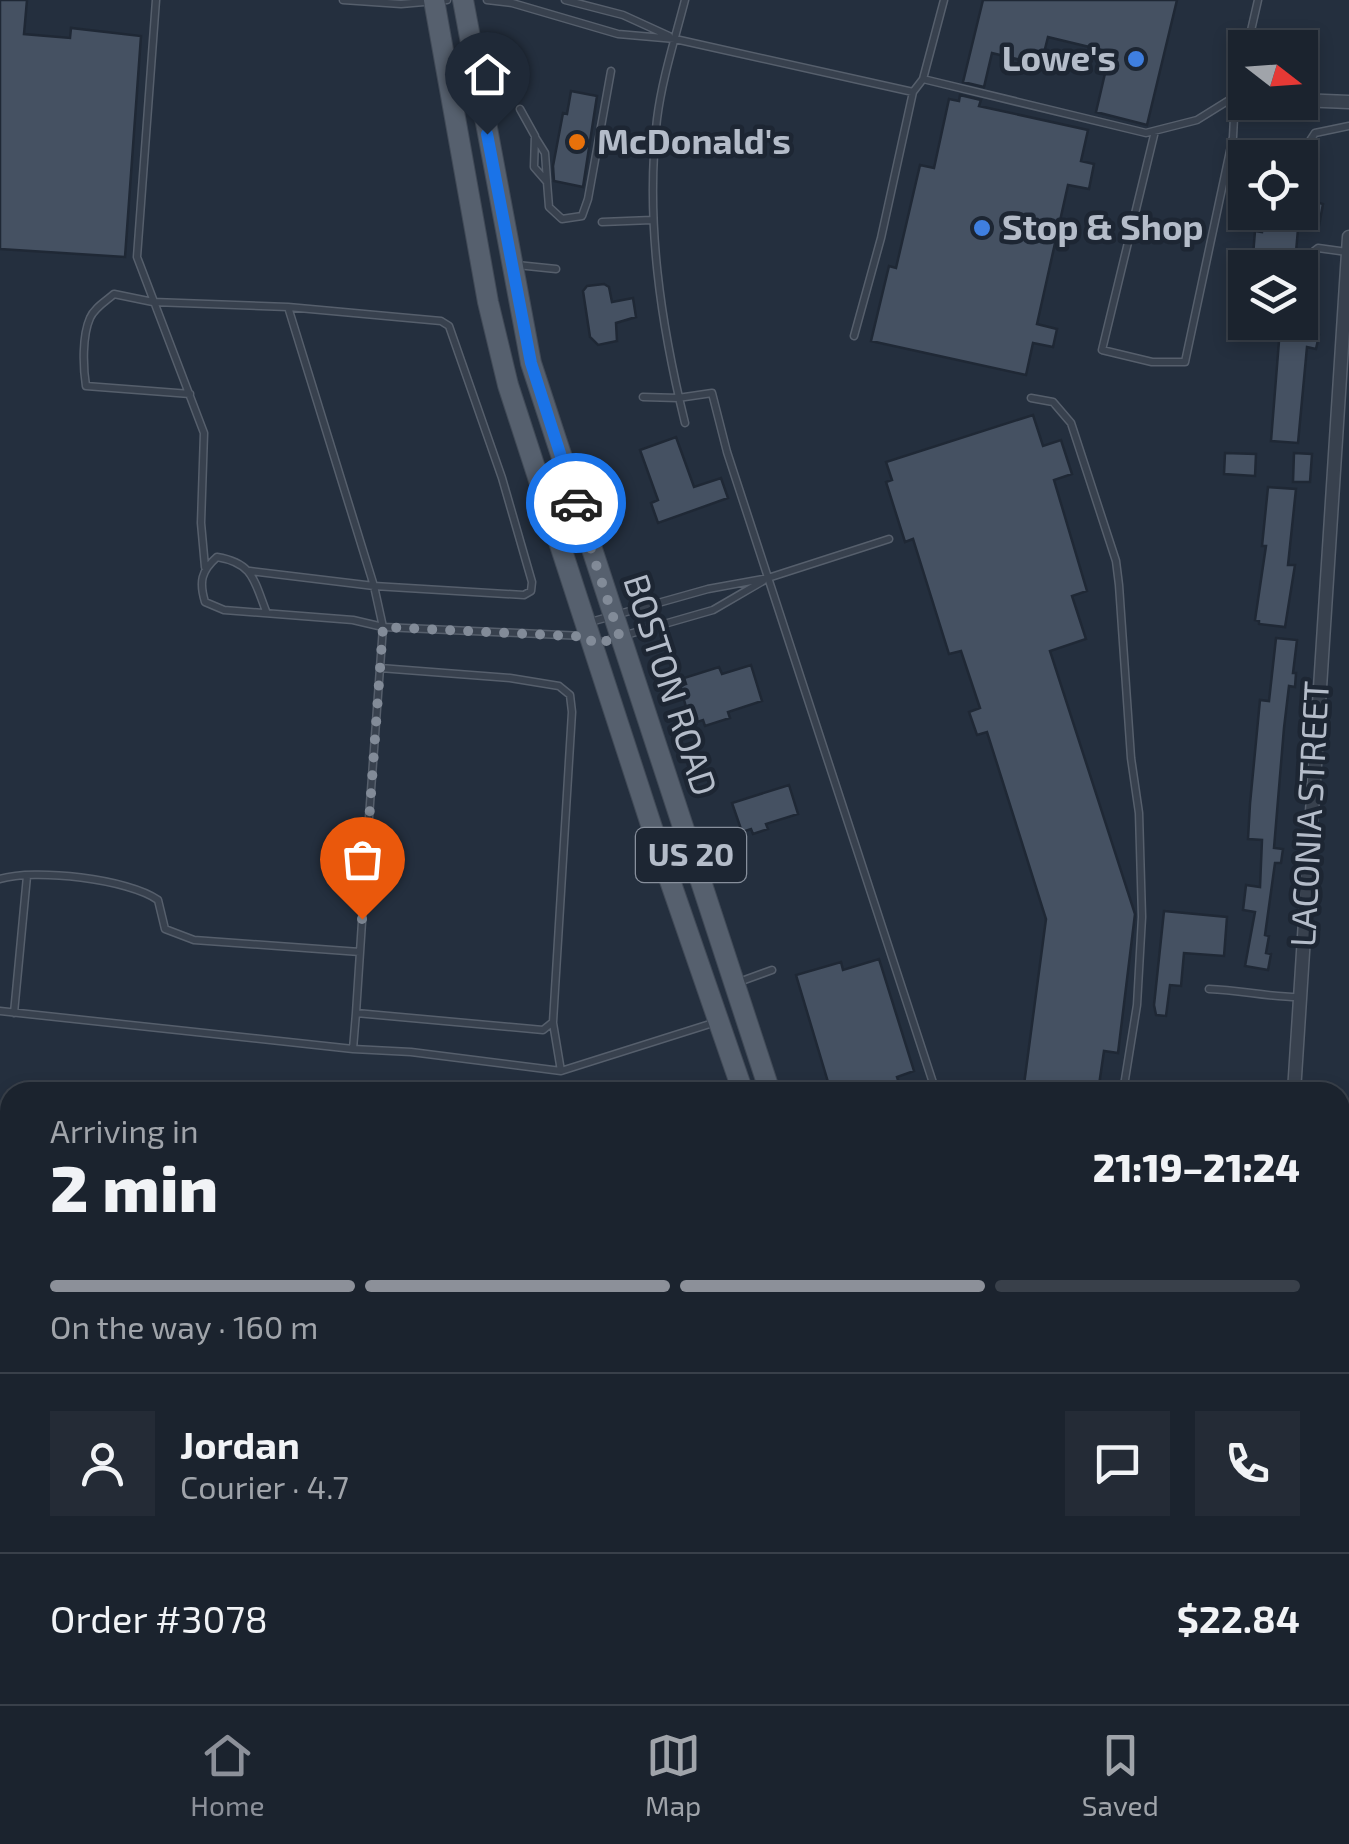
<!DOCTYPE html>
<html lang="en">
<head>
<meta charset="utf-8">
<style>
	:root { --surface:#1b232e; --page:#242b36; --text:#f1f3f6; --muted:#a0a4aa; --line:#39404a; --accent:#8c9099 }
	body { margin:0; font-family:"Exo 2",sans-serif; background:var(--page); color:var(--text); height:100vh; display:flex; flex-direction:column; font-size:38px; white-space:nowrap }
	* { box-sizing:border-box; margin:0 }
	p { font-size:32px; color:var(--muted) }
	.icon { flex:none; width:55px; height:55px; fill:none; stroke:currentColor; stroke-width:2; stroke-linecap:round; stroke-linejoin:round }
	.map { position:relative; flex:1; overflow:hidden }
	.panel { position:absolute; left:0px; top:1082px; width:1350px; height:622px; display:flex; flex-direction:column; background:var(--surface); border-radius:30px 30px 0 0; box-shadow:0 5px 15px #0003,0 0 0 2px var(--line) }
	.panel>* { flex:none }
	.needle { width:65px; rotate:107deg }
	.fabs { position:absolute; left:1228px; top:30px; display:grid; gap:20px }
	.fabs a { display:grid; place-items:center; width:90px; height:90px; border-radius:0px; background:var(--surface); box-shadow:0 5px 15px #0003,0 0 0 2px var(--line); font-size:50px }
	.pin { position:absolute; display:grid; place-items:center; width:85px; height:85px; color:#fff; margin:-102px -42px; border-radius:50% 50% 50% 0; rotate:-45deg; box-shadow:0 0 10px #0007 }
	.pin .icon { rotate:45deg }
	.courier { position:absolute; display:grid; place-items:center; width:100px; height:100px; margin:-50px; border:8px solid #1a73e8; border-radius:50%; background:#fff; color:#222; box-shadow:0 2px 12px #0007 }
	.overview em { font-style:normal; font-weight:800 }
	.overview div { display:flex; flex-direction:column-reverse }
	.overview { display:flex; align-items:center; justify-content:space-between; height:170px; padding:0 50px }
	h1 { font-size:65px; font-weight:800; line-height:75px }
	.bar { display:grid; grid-template-columns:repeat(4,1fr); gap:15px 10px; align-content:center; height:120px; padding:0 50px }
	.bar i { height:12px; border-radius:8px; background:var(--line) }
	.bar .active { background:var(--accent) }
	.bar p { grid-column:span 4 }
	.line { display:flex; align-items:center; gap:25px; padding:0 50px; border-top:2px solid var(--line) }
	.line div { flex:1 }
	.round { display:grid; place-items:center; flex:none; width:105px; height:105px; border-radius:0px; background:var(--page) }
	.menu { display:flex; justify-content:space-around; align-items:center; height:140px; border-top:2px solid var(--line); background:var(--surface); font-size:28px; color:var(--muted) }
	.menu a { display:grid; justify-items:center; gap:5px }
	.menu .active { color:var(--accent) }
	.map>svg:first-child { display:block }
	.building { fill:#455162; stroke:#1f2835; stroke-width:2.5 }
	.lines { fill:none; stroke-linecap:round; stroke-linejoin:round }
	.service-casing { stroke:#565f6c; stroke-width:9 }
	.minor-casing { stroke:#565f6c; stroke-width:15 }
	.tertiary-casing { stroke:#565f6c; stroke-width:18 }
	.primary-casing { stroke:#414a57; stroke-width:22 }
	.service { stroke:#38414e; stroke-width:6 }
	.minor { stroke:#38414e; stroke-width:12 }
	.tertiary { stroke:#38414e; stroke-width:15 }
	.primary { stroke:#56606e; stroke-width:20 }
	.done { stroke:#828b98; stroke-width:10; stroke-dasharray:0 18 }
	.route { stroke:#1a73e8; stroke-width:12 }
	.shop-dot { fill:#3f7fe0; stroke:#1d2633; stroke-width:4 }
	.food-dot { fill:#e8710a; stroke:#1d2633; stroke-width:4 }
	.labels { text-anchor:middle; stroke-width:9; stroke-linejoin:round; paint-order:stroke }
	.shield { fill:#1d2633; stroke:#878f9c; stroke-width:2.5 }
	.shield-label { font-size:32px; font-weight:bold; fill:#b4bcc9 }
	.poi-label { font-size:35px; font-weight:bold; fill:#b4bcc9; stroke:#1d2633; text-anchor:start }
	.street-label { font-size:35px; fill:#b4bcc9; stroke:#1d2633 }
</style>
</head>
<body>
<div class="map">
<svg width="1349" height="1704" viewBox="0 0 1349 1704">
	<rect width="100%" height="100%" fill="#242f3e"/>
	<path class="building" d="M 0,0 L 27,0 L 24,34 L 70,38 L 71,28 L 141,36 L 125,257 L 0,249 Z
		M 983,0 L 1177,0 L 1147,125 L 1096,112 L 1110,52 L 1048,37 L 1041,65 L 992,53 L 984,87 L 963,82 Z
		M 571,91 L 597,96 L 583,187 L 554,181 L 553,166 L 563,113 L 567,114 Z
		M 960,95 L 981,100 L 979,106 L 1088,130 L 1081,161 L 1094,164 L 1089,189 L 1068,185 L 1037,324 L 1057,329 L 1053,347 L 1033,343 L 1026,375 L 871,341 L 889,266 L 896,268 L 920,165 L 934,168 L 949,99 L 959,101 Z
		M 1300,197 L 1323,204 L 1318,231 L 1298,229 L 1296,252 L 1276,250 L 1275,268 L 1252,268 L 1255,231 L 1262,232 L 1265,212 L 1300,212 Z
		M 604,284 L 609,287 L 612,302 L 633,298 L 636,317 L 616,323 L 617,341 L 598,345 L 590,337 L 583,291 L 587,286 Z
		M 1262,323 L 1319,335 L 1316,349 L 1307,347 L 1298,443 L 1271,441 L 1279,341 L 1259,336 Z
		M 1033,415 L 1043,446 L 1061,440 L 1072,474 L 1054,480 L 1087,591 L 1072,596 L 1086,639 L 1050,651 L 1135,914 L 1118,1053 L 1104,1051 L 1098,1092 L 1023,1092 L 1046,919 L 987,732 L 977,735 L 969,712 L 980,708 L 961,651 L 949,654 L 913,539 L 905,542 L 886,482 L 892,480 L 886,462 Z
		M 676,437 L 694,487 L 721,478 L 728,498 L 658,523 L 651,503 L 658,500 L 640,450 Z
		M 1225,453 L 1256,454 L 1255,476 L 1224,474 Z
		M 1294,453 L 1312,454 L 1310,482 L 1293,482 Z
		M 1268,487 L 1296,489 L 1288,565 L 1295,565 L 1285,627 L 1259,624 L 1259,621 L 1255,620 L 1266,546 L 1262,546 Z
		M 1276,638 L 1297,640 L 1293,673 L 1296,673 L 1295,687 L 1289,686 L 1284,728 L 1274,848 L 1283,849 L 1281,863 L 1275,863 L 1265,935 L 1269,936 L 1266,953 L 1271,954 L 1268,970 L 1245,966 L 1255,912 L 1243,910 L 1246,885 L 1260,887 L 1262,840 L 1248,839 L 1250,804 L 1260,700 L 1269,701 Z
		M 751,665 L 762,701 L 728,712 L 730,718 L 705,726 L 703,720 L 691,724 L 680,686 L 686,684 L 684,678 L 719,667 L 722,674 Z
		M 789,785 L 798,814 L 766,824 L 768,829 L 753,834 L 751,829 L 742,832 L 732,803 Z
		M 1164,911 L 1227,917 L 1224,956 L 1184,953 L 1181,986 L 1170,985 L 1166,1016 L 1156,1015 L 1154,1005 Z
		M 879,959 L 914,1071 L 897,1077 L 902,1092 L 831,1092 L 796,975 L 841,962 L 843,970 Z"/>
	<g class="lines">
		<defs>
			<path id="service" d="M 156,0 L 137,257 L 204,433 L 201,523 L 205,567
				M 343,0 L 401,4 L 447,0
				M 487,0 L 512,3 L 618,34 L 675,39 L 913,92 L 923,79 L 944,0
				M 565,0 L 623,15 L 669,36
				M 1247,48 L 1258,0
				M 923,79 L 1146,133 L 1197,120 L 1234,97
				M 520,109 L 535,136 L 534,167 L 547,182 L 549,207 L 562,219 L 582,216 L 588,199 L 611,71
				M 1155,131 L 1102,350 L 1152,362 L 1185,362 L 1233,137 L 1235,97 L 1245,56
				M 535,137 L 545,153 L 547,181
				M 1302,153 L 1315,133 L 1349,126
				M 602,222 L 652,220
				M 517,265 L 556,269
				M 1296,265 L 1318,248 L 1347,252
				M 854,336 L 881,238 L 913,92
				M 190,394 L 86,386 C 83,367 82,336 90,318 C 94,308 106,301 114,294 L 153,302 L 288,307
				M 643,397 L 678,398 L 712,393 L 727,452 L 936,1092
				M 1031,398 L 1053,402 L 1071,423 L 1116,561 L 1119,585 L 1131,758 L 1139,813 L 1142,917 L 1137,1005 L 1123,1092
				M 685,423 C 661,325 645,221 657,119 C 662,79 675,39 685,0
				M 250,571 L 374,586 L 524,595 L 531,591 L 532,582 L 502,478 L 449,326 L 441,321 L 288,307 L 374,586 L 383,627 L 584,636
				M 266,611 C 254,580 253,563 217,557 C 201,571 199,582 205,602 L 224,610 L 353,620 L 383,627 C 373,756 364,884 356,1013 L 543,1030 L 553,1022 L 572,712 L 570,695 L 559,686 L 510,678 L 380,668
				M 587,623 L 708,589 L 768,578 L 889,539
				M 598,643 L 713,610 L 763,581
				M 0,879 C 34,868 129,879 158,900 L 165,929 L 194,940 L 360,952
				M 739,982 L 772,970
				M 1209,989 C 1241,990 1267,997 1298,997
				M 0,1011 L 353,1049
				M 14,1013 L 27,876
				M 356,1013 L 353,1049 L 411,1052 L 561,1071
				M 553,1023 L 561,1071 L 713,1023
				M 618,1086 L 659,1092
				M 1340,1247 L 1349,1246"/>
			<path id="minor" d="M 1235,97 L 1245,97
				M 1300,100 L 1349,102
				M 1294,1092 L 1349,237
				M 1340,1426 L 1349,1424
				M 1340,1609 L 1349,1606
				M 801,1695 L 881,1704
				M 996,1704 L 1028,1695"/>
			<path id="tertiary" d="M 0,1332 L 10,1334"/>
			<path id="primary" d="M 434,0 L 488,302 L 508,385 L 657,843 L 743,1092
				M 463,0 L 531,363 L 770,1092
				M 956,1695 L 959,1704"/>
		</defs>
		<use href="#service" class="service-casing"/>
		<use href="#minor" class="minor-casing"/>
		<use href="#tertiary" class="tertiary-casing"/>
		<use href="#primary" class="primary-casing"/>
		<use href="#service" class="service"/>
		<use href="#minor" class="minor"/>
		<use href="#tertiary" class="tertiary"/>
		<use href="#primary" class="primary"/>
	</g>
	<g class="lines">
		<path class="done" d="M 362,919 L 383,627 L 590,637 L 592,644 L 620,638 L 576,503"/>
		<path class="route" d="M 487,134 L 531,363 L 576,503"/>
	</g>
	<g class="shop-dot">
		<circle cx="1136" cy="59" r="10"/>
		<circle cx="982" cy="228" r="10"/>
	</g>
	<circle class="food-dot" cx="577" cy="142" r="10"/>
	<g class="labels">
		<rect class="shield" x="636" y="828" width="110" height="54" rx="8"/>
		<g class="shield-label">
			<text x="691" y="866">US 20</text>
		</g>
		<g class="poi-label">
			<text x="1116" y="71" text-anchor="end">Lowe's</text>
			<text x="597" y="154">McDonald's</text>
			<text x="1002" y="240">Stop &amp; Shop</text>
		</g>
		<g class="street-label">
			<text transform="translate(670 685) rotate(72)" y="12">BOSTON ROAD</text>
			<text transform="translate(1310 814) rotate(-87)" y="12">LACONIA STREET</text>
		</g>
	</g>
</svg>
<div class="fabs">
<a><svg class="needle" viewBox="-14 -14 28 28"><path d="M0-13l5 13h-10z" fill="#e53935"/><path d="M0 13l5-13h-10z" fill="#a0a4aa"/></svg></a>
<a><svg class="icon" aria-label="locate" viewBox="0 0 24 24"><circle cx="12" cy="12" r="6"/><path d="M12 2v4M12 18v4M2 12h4M18 12h4"/></svg></a>
<a><svg class="icon" aria-label="layers" viewBox="0 0 24 24"><path d="M12 4l9 5-9 5-9-5zM3 14l9 5 9-5"/></svg></a>
</div>
<div class="pin" style="left:362px;top:919px;background:#ea580c"><svg class="icon" aria-label="bag" viewBox="0 0 24 24"><path d="M5 8h14l-1 12H6zM9 8a3 3 0 0 1 6 0"/></svg></div>
<div class="pin" style="left:487px;top:134px;background:#1f2937"><svg class="icon" aria-label="home" viewBox="0 0 24 24"><path d="M3 11l9-7 9 7M6 9v11h12V9"/></svg></div>
<div class="courier" style="left:576px;top:503px"><svg class="icon" aria-label="car" viewBox="0 0 24 24"><path d="M5 17H2v-5l4-1 3-4h7l3 4 3 1v5h-3M9 17h6M6 11h13"/><circle cx="7" cy="17" r="2"/><circle cx="17" cy="17" r="2"/></svg></div>
<section class="panel">
<div class="overview"><div><h1>2 min</h1><p>Arriving in</p></div><em>21:19–21:24</em></div>
<div class="bar"><i class="active"></i><i class="active"></i><i class="active"></i><i></i><p>On the way · 160 m</p></div>
<div class="line" style="height:180px"><a class="round"><svg class="icon" aria-label="person" viewBox="0 0 24 24"><circle cx="12" cy="8" r="4"/><path d="M4 21q1-7 8-7t8 7"/></svg></a><div><b>Jordan</b><p>Courier · 4.7</p></div><a class="round"><svg class="icon" aria-label="chat" viewBox="0 0 24 24"><path d="M4 5h16v11H9l-5 4z"/></svg></a><a class="round"><svg class="icon" aria-label="phone" viewBox="0 0 24 24"><path d="M5 4h4l2 5-3 2q2 4 5 5l2-3 5 2v4C11 20 4 13 5 4z"/></svg></a></div>
<div class="line" style="height:130px"><div>Order #3078</div><b>$22.84</b></div>
</section>
</div>
<nav class="menu">
<a class="active"><svg class="icon" aria-label="home" viewBox="0 0 24 24"><path d="M3 11l9-7 9 7M6 9v11h12V9"/></svg>Home</a>
<a><svg class="icon" aria-label="map" viewBox="0 0 24 24"><path d="M3 6l6-2 6 2 6-2v14l-6 2-6-2-6 2zM9 4v14M15 6v14"/></svg>Map</a>
<a><svg class="icon" aria-label="saved" viewBox="0 0 24 24"><path d="M7 4h10v16l-5-4-5 4z"/></svg>Saved</a>
</nav>
</body>
</html>
